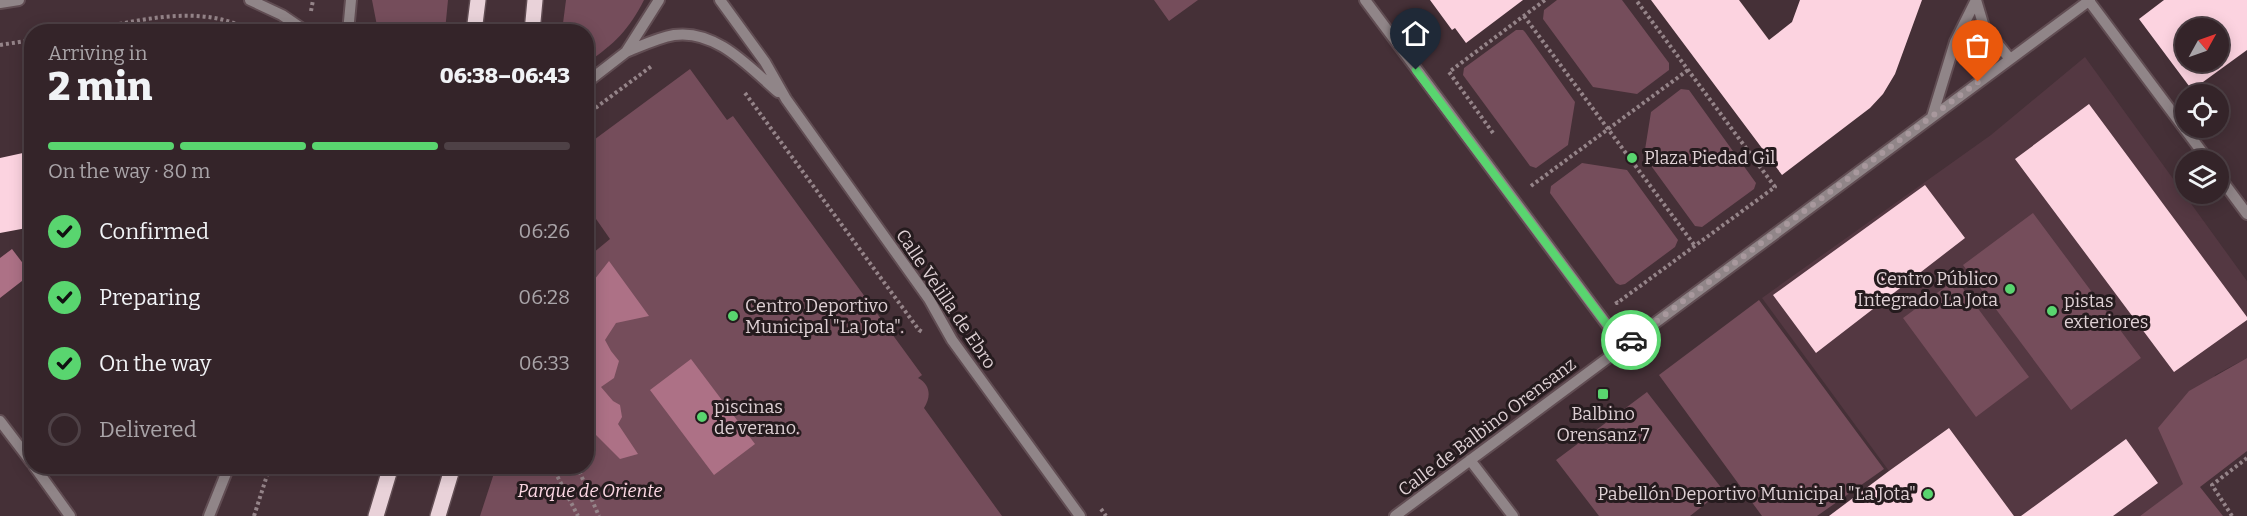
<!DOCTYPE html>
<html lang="en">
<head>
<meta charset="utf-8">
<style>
	:root { --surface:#342429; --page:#3c2c31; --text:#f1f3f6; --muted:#a9a4a8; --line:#4e4146; --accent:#59d56f }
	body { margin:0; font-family:Bitter,serif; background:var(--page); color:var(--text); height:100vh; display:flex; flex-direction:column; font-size:22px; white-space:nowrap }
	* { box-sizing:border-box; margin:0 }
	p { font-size:20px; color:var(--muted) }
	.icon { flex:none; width:33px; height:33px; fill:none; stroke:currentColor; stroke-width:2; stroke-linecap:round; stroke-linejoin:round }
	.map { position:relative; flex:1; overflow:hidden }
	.panel { position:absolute; left:24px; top:24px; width:570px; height:450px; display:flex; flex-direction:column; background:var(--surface); border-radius:24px; box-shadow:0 3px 15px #0003,0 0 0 2px var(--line) }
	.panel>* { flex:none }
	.needle { width:39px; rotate:50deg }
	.buttons { position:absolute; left:2175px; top:18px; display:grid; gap:12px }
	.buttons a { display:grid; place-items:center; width:54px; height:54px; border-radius:50%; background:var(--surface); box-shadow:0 3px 15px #0003,0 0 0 2px var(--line); font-size:30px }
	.pin { position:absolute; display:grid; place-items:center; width:51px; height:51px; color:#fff; margin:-62px -26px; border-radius:50% 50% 50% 0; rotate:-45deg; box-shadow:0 0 6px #0007 }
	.pin .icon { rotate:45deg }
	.courier { position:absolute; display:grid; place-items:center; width:60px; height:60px; margin:-30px; border:4px solid #59d56f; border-radius:50%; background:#fff; color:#222; box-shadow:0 2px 8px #0007 }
	.summary em { font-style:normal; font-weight:800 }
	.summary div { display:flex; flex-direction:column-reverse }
	.summary { display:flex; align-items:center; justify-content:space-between; height:102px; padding:0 24px }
	h1 { font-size:39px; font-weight:800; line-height:45px }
	.bar { display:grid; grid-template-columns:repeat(4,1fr); gap:9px 6px; align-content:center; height:72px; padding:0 24px }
	.bar i { height:8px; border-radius:4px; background:var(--line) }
	.bar .active { background:var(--accent) }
	.bar p { grid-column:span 4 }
	ol { padding:0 24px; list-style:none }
	li { display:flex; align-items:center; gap:18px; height:66px }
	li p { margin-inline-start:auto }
	li .icon { padding:6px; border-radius:50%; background:var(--accent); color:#111; stroke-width:4 }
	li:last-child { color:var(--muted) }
	li i { width:33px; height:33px; border:3px solid var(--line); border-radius:50% }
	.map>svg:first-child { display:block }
	.built { fill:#543842 }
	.green { fill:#754d5b }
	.water { fill:#ad7186 }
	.building { fill:#fcd3e0; fill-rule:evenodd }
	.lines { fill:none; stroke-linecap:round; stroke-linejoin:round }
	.minor-casing { stroke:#614d53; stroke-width:14 }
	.major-casing { stroke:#614d53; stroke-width:18 }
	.path { stroke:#958489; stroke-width:4; stroke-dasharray:3 3; stroke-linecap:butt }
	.minor { stroke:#908588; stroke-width:10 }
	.major { stroke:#e9d2d9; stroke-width:15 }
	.done { stroke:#a8989d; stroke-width:6; stroke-dasharray:0 10.8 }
	.route { stroke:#59d56f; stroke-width:8 }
	.poi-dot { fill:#59d56f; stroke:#251b1e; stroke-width:2 }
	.labels { text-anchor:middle; stroke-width:6; stroke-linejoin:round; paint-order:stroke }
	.poi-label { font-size:18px; fill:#ded0d4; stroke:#251b1e; text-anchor:start }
	.street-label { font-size:18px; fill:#ded0d4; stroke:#251b1e }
	.park-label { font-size:18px; font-style:italic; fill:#fed9e5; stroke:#251b1e }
</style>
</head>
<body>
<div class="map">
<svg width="2247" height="516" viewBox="0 0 2247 516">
	<rect width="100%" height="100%" fill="#453037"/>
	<path class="built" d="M 2085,57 L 2247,281 L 2247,358 L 2215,375 L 2184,484 L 2140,516 L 2014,516 L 1949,428 L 1889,471 L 1762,298 L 1991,135 Z"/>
	<path class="green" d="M 372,0 L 448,0 L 445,31 L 378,31 Z
		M 566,0 L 644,0 C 629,30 614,44 587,63 L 586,32 L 562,31 Z
		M 1154,0 L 1198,0 L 1169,21 Z
		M 1557,0 L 1622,0 L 1669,63 L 1669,70 L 1637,94 L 1593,87 L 1543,19 L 1544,10 Z
		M 1516,30 L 1523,30 L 1525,32 L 1575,102 L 1568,145 L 1536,168 L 1530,166 L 1463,75 L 1464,68 Z
		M 690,69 L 727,120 L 733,116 L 922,375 L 918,378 C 931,385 931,397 924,408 L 1002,516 L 480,516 L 496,467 L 586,466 L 587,258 L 610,239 L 587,206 L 587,145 Z
		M 1681,89 L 1689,90 L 1756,183 L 1754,189 L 1702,227 L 1695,226 L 1644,156 L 1651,112 Z
		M 1582,163 L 1627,170 L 1678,240 L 1675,247 L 1625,284 L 1620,285 L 1616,283 L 1550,193 L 1551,186 Z
		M 2033,213 L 2141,358 L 2071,410 L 1963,265 Z
		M 1956,279 L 2029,377 L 1976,417 L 1903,318 Z
		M 1759,300 L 1884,469 L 1817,516 L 1762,516 L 1659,375 Z
		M 2247,358 L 2247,451 L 2200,487 L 2223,516 L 2140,516 L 2183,484 L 2158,428 L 2189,391 Z
		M 1647,392 L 1723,490 L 1690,516 L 1599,516 L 1556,460 Z"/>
	<path class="water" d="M 12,249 L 31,274 L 0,298 L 0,258 Z
		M 609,261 L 649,316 L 616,323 L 605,340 L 611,351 L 619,361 L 614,378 L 601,387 L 613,401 L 620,405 L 622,417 L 618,424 L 638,454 L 620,459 L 587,426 L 587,289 Z
		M 691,359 L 755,444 L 714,475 L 650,390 Z"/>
	<path class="building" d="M 1430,0 L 1523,0 L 1466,43 L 1455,28 L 1452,30 Z
		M 1651,0 L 1739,0 L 1769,40 L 1792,22 L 1800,0 L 1922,0 L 1895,74 L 1883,94 L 1870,108 L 1782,175 Z
		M 2164,0 L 2247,0 L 2247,50 L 2192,90 L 2139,19 ZM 2186,28 L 2218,28 L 2218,62 L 2186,62 Z
		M 2089,104 L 2247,317 L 2247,320 L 2174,372 L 2015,159 Z
		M 32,151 L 32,227 L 0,233 L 0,158 Z
		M 1925,185 L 1965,238 L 1816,353 L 1773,295 Z
		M 1949,428 L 2014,516 L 1829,516 L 1889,471 Z
		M 2126,439 L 2158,483 L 2113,516 L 2021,516 Z"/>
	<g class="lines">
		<defs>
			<path id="minor" d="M 250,0 L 282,15 L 307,32
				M 720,0 L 765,62 L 786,99 L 929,299 L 952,340 L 1080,516
				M 1365,0 L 1623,346
				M 1976,0 L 1984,27 L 2010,59
				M 2089,1 L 2208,160
				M 0,3 L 19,0
				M 348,32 L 351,0
				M 626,52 C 641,46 657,38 674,35 C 716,29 749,67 778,92
				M 586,83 L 626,52 L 659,0
				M 1932,117 L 1955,42 L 1976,0
				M 2218,175 L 2247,214
				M 0,421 L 32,463
				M 1470,460 L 1513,516
				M 34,466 L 70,516
				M 209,516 L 229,466
				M 1395,516 L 2090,0"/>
			<path id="major" d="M 474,32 L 478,0
				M 532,32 L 535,0
				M 376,516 L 391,466
				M 438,516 L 453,466"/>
		</defs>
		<use href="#minor" class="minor-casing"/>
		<use href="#major" class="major-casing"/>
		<path class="path" d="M 311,11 L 313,0
			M 1524,16 L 1695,246
			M 78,32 C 136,22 199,1 254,32
			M 0,45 L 32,40
			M 745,93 L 919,330 L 924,333
			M 586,115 L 653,65
			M 1493,133 L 1449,72 L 1545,0
			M 1531,186 L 1688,70
			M 1616,301 L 1617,303 L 1775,187 L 1636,0
			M 552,466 L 578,516
			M 577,466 L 599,516
			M 1101,509 L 1106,516
			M 254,516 L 270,466
			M 2232,516 L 2212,485 L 2247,458"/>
		<use href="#minor" class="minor"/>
		<use href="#major" class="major"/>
	</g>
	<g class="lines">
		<path class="done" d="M 1631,340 L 1978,82"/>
		<path class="route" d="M 1416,70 L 1623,346 L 1631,340"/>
	</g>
	<g class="poi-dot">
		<circle cx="1632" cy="158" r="6"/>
		<circle cx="2010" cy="289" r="6"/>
		<circle cx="2052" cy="311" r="6"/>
		<circle cx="733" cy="316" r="6"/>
		<rect x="1597" y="388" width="12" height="12" rx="3"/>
		<circle cx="702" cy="417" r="6"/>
		<circle cx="1928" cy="494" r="6"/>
	</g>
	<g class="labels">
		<g class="poi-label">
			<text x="1644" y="164">Plaza Piedad Gil</text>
			<text x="1998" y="285" text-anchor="end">Centro Público<tspan x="1998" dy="21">Integrado La Jota</tspan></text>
			<text x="2064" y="307">pistas<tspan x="2064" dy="21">exteriores</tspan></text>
			<text x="745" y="312">Centro Deportivo<tspan x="745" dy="21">Municipal "La Jota".</tspan></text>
			<text x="714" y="413">piscinas<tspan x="714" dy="21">de verano.</tspan></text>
			<text x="1603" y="420" text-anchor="middle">Balbino<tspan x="1603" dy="21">Orensanz 7</tspan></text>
			<text x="1916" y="500" text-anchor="end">Pabellón Deportivo Municipal "La Jota"</text>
		</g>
		<g class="street-label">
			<text transform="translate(946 299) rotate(56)" y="6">Calle Velilla de Ebro</text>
			<text transform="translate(1487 427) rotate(-37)" y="6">Calle de Balbino Orensanz</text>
		</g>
		<g class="park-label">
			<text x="590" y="497">Parque de Oriente</text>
		</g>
	</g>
</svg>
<div class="buttons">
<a><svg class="needle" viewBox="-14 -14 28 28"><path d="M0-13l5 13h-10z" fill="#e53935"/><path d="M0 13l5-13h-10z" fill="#a9a4a8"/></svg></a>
<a><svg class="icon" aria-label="locate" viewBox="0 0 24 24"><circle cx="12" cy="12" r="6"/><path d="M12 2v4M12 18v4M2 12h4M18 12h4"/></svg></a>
<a><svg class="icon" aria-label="layers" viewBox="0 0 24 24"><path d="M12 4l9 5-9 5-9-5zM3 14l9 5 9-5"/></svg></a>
</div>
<div class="pin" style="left:1978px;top:82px;background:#ea580c"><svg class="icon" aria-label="bag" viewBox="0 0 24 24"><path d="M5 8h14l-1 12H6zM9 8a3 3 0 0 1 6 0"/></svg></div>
<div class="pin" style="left:1416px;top:70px;background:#1f2937"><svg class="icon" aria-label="home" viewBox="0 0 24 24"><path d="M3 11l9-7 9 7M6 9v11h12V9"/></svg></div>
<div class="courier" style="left:1631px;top:340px"><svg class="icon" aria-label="car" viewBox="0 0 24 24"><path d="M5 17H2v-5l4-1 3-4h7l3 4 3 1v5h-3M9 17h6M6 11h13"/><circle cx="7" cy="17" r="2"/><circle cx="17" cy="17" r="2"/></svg></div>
<section class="panel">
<div class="summary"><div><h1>2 min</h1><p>Arriving in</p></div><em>06:38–06:43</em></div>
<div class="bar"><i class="active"></i><i class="active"></i><i class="active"></i><i></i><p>On the way · 80 m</p></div>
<ol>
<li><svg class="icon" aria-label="check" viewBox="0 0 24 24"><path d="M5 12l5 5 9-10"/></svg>Confirmed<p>06:26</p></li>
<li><svg class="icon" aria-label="check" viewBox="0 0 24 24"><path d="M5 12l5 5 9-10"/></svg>Preparing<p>06:28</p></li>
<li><svg class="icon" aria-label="check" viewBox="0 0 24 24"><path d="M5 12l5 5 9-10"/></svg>On the way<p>06:33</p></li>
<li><i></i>Delivered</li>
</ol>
</section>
</div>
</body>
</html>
